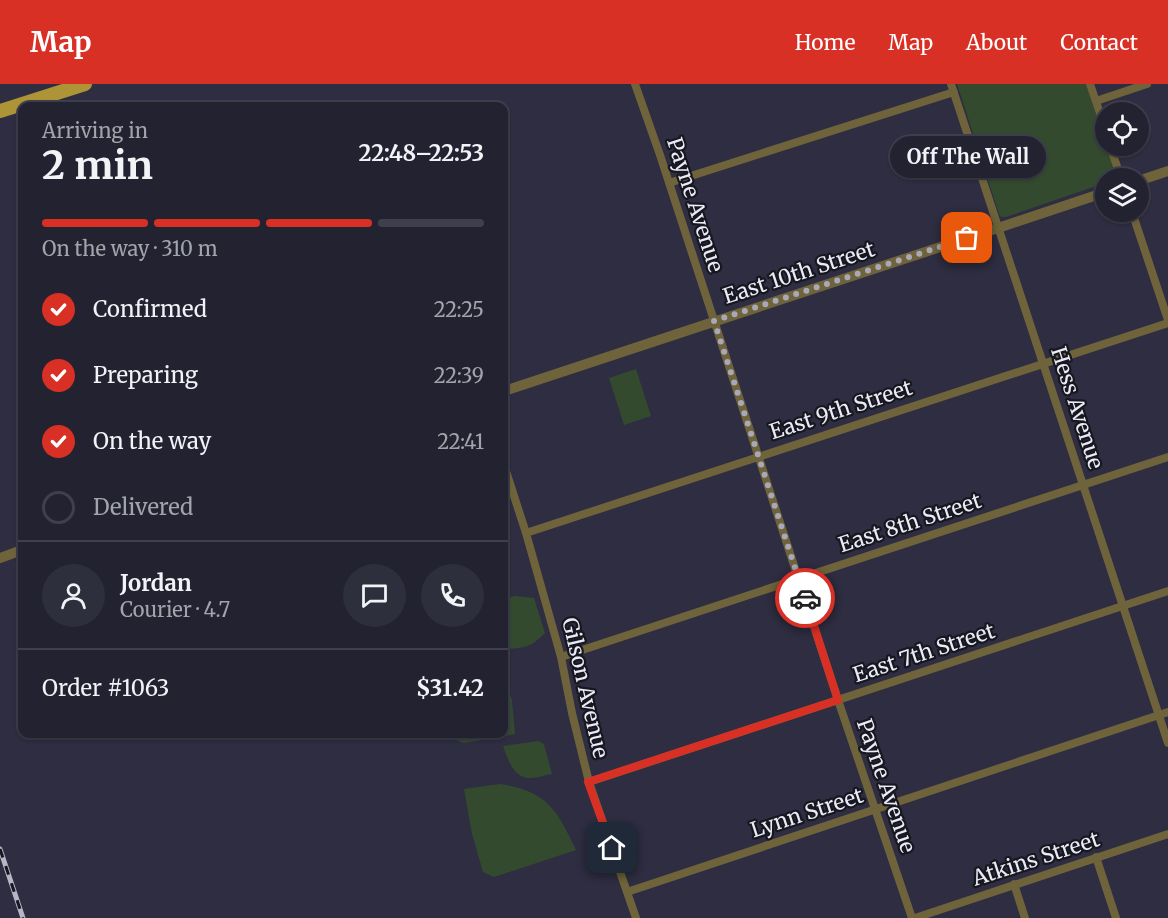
<!DOCTYPE html>
<html lang="en">
<head>
<meta charset="utf-8">
<style>
	:root { --surface:#222231; --page:#2e2f3d; --text:#f1f3f6; --muted:#a2a4ab; --line:#3f3f4d; --accent:#d93025 }
	body { margin:0; font-family:Merriweather,serif; background:var(--page); color:var(--text); height:100vh; display:flex; flex-direction:column; font-size:22px; white-space:nowrap }
	* { box-sizing:border-box; margin:0 }
	p { font-size:20px; color:var(--muted) }
	.icon { flex:none; width:33px; height:33px; fill:none; stroke:currentColor; stroke-width:2; stroke-linecap:round; stroke-linejoin:round }
	.map { position:relative; flex:1; overflow:hidden }
	.sheet { position:absolute; left:18px; top:18px; width:490px; height:636px; display:flex; flex-direction:column; background:var(--surface); border-radius:12px; box-shadow:0 2px 4px #0004,0 0 0 2px var(--line) }
	.sheet>* { flex:none }
	.buttons { position:absolute; left:1095px; top:18px; display:grid; gap:12px }
	.buttons a { display:grid; place-items:center; width:54px; height:54px; border-radius:50%; background:var(--surface); box-shadow:0 2px 4px #0004,0 0 0 2px var(--line); font-size:30px }
	.pin { position:absolute; display:grid; place-items:center; width:51px; height:51px; color:#fff; margin:-26px; border-radius:12px; box-shadow:0 3px 9px #0006 }
	.courier { position:absolute; display:grid; place-items:center; width:60px; height:60px; margin:-30px; border:4px solid #d93025; border-radius:50%; background:#fff; color:#222; box-shadow:0 2px 8px #0007 }
	.bubble { position:absolute; height:42px; border-radius:21px; background:var(--surface); box-shadow:0 2px 4px #0004,0 0 0 2px var(--line); font-size:20px; font-weight:700; line-height:42px; text-align:center }
	.head em { font-style:normal; font-weight:700 }
	.head div { display:flex; flex-direction:column-reverse }
	.head { display:flex; align-items:center; justify-content:space-between; height:102px; padding:0 24px }
	h1 { font-size:39px; font-weight:700; line-height:45px }
	.bar { display:grid; grid-template-columns:repeat(4,1fr); gap:9px 6px; align-content:center; height:72px; padding:0 24px }
	.bar i { height:8px; border-radius:4px; background:var(--line) }
	.bar .on { background:var(--accent) }
	.bar p { grid-column:span 4 }
	.line { display:flex; align-items:center; gap:15px; padding:0 24px; border-top:2px solid var(--line) }
	.line div { flex:1 }
	.round { display:grid; place-items:center; flex:none; width:63px; height:63px; border-radius:32px; background:var(--page) }
	ol { padding:0 24px; list-style:none }
	li { display:flex; align-items:center; gap:18px; height:66px }
	li p { margin-inline-start:auto }
	li .icon { padding:6px; border-radius:50%; background:var(--accent); color:#fff; stroke-width:4 }
	li:last-child { color:var(--muted) }
	li i { width:33px; height:33px; border:3px solid var(--line); border-radius:50% }
	header { display:flex; align-items:center; gap:36px; box-sizing:border-box; height:84px; padding:0 30px; background:var(--accent); color:#fff }
	header strong { font-size:28px }
	nav { display:flex; gap:33px; margin-inline-start:auto; font-size:21px }
	.map>svg:first-child { display:block }
	.green { fill:#334a2f }
	.lines { fill:none; stroke-linecap:round; stroke-linejoin:round }
	.minor { stroke:#6e633a; stroke-width:8 }
	.tertiary { stroke:#6e633a; stroke-width:10 }
	.primary { stroke:#ad9437; stroke-width:14 }
	.rail-casing { stroke:#b6b6c5; stroke-width:5 }
	.rail { stroke:#17171f; stroke-width:3; stroke-dasharray:9; stroke-linecap:butt }
	.done { stroke:#a9a8b8; stroke-width:6; stroke-dasharray:0 10.8 }
	.route { stroke:#d93025; stroke-width:8 }
	.labels { text-anchor:middle; stroke-width:4.5; stroke-linejoin:round; paint-order:stroke }
	.street-label { font-size:21px; fill:#ebebf8; stroke:#17171f }
</style>
</head>
<body>
<header>
<strong>Map</strong>
<nav><a>Home</a><a>Map</a><a>About</a><a>Contact</a></nav>
</header>
<div class="map">
<svg width="1168" height="834" viewBox="0 0 1168 834">
	<rect width="100%" height="100%" fill="#2e2d41"/>
	<path class="green" d="M 957,0 L 1086,0 L 1116,91 L 1115,94 L 1106,94 L 1105,99 L 1006,133 L 1001,133 L 999,130 Z
		M 636,285 L 651,332 L 624,341 L 609,294 Z
		M 515,512 L 534,514 L 545,549 C 530,564 525,564 504,565 L 504,515 Z
		M 504,597 L 506,599 L 512,616 L 515,650 L 464,659 L 458,657 L 456,650 L 504,650 Z
		M 539,657 L 544,660 L 552,690 C 545,691 538,694 531,694 C 514,695 508,676 503,662 Z
		M 499,700 C 546,706 557,725 576,766 L 494,793 L 483,788 L 472,750 L 464,705 Z"/>
	<g class="lines">
		<path class="minor" d="M 635,0 L 660,71 L 838,616 L 912,834
			M 951,0 L 1168,659
			M 1090,0 L 1106,47
			M 1096,17 L 1147,0
			M 1110,62 L 1121,94
			M 669,99 L 954,8
			M 1132,128 L 1168,236
			M 504,381 L 526,449 L 561,573 L 572,629 L 589,698 L 636,834
			M 526,449 L 1168,239
			M 561,573 L 1168,373
			M 589,698 L 1168,507
			M 1096,773 L 1116,834
			M 1014,800 L 1025,834
			M 627,808 L 1168,628
			M 915,834 L 1168,750"/>
		<path class="tertiary" d="M 1138,97 L 1168,87
			M 504,307 L 1007,141 L 1106,108
			M 0,474 L 22,466"/>
		<path class="primary" d="M 0,27 L 85,0"/>
		<defs>
			<path id="rail" d="M 0,765 L 23,834"/>
		</defs>
		<use href="#rail" class="rail-casing"/>
		<use href="#rail" class="rail"/>
	</g>
	<g class="lines">
		<path class="done" d="M 805,514 L 714,237 L 967,154"/>
		<path class="route" d="M 612,764 L 588,698 L 838,616 L 805,514"/>
	</g>
	<g class="labels">
		<g class="street-label">
			<text transform="translate(695 121) rotate(72)" y="7">Payne Avenue</text>
			<text transform="translate(799 189) rotate(-18)" y="7">East 10th Street</text>
			<text transform="translate(1077 324) rotate(72)" y="7">Hess Avenue</text>
			<text transform="translate(841 326) rotate(-18)" y="7">East 9th Street</text>
			<text transform="translate(910 439) rotate(-18)" y="7">East 8th Street</text>
			<text transform="translate(924 569) rotate(-18)" y="7">East 7th Street</text>
			<text transform="translate(585 604) rotate(77)" y="7">Gilson Avenue</text>
			<text transform="translate(886 702) rotate(71)" y="7">Payne Avenue</text>
			<text transform="translate(807 729) rotate(-18)" y="7">Lynn Street</text>
			<text transform="translate(1036 775) rotate(-18)" y="7">Atkins Street</text>
		</g>
	</g>
</svg>
<div class="buttons">
<a><svg class="icon" aria-label="locate" viewBox="0 0 24 24"><circle cx="12" cy="12" r="6"/><path d="M12 2v4M12 18v4M2 12h4M18 12h4"/></svg></a>
<a><svg class="icon" aria-label="layers" viewBox="0 0 24 24"><path d="M12 4l9 5-9 5-9-5zM3 14l9 5 9-5"/></svg></a>
</div>
<div class="pin" style="left:967px;top:154px;background:#ea580c"><svg class="icon" aria-label="bag" viewBox="0 0 24 24"><path d="M5 8h14l-1 12H6zM9 8a3 3 0 0 1 6 0"/></svg></div>
<div class="pin" style="left:612px;top:764px;background:#1f2937"><svg class="icon" aria-label="home" viewBox="0 0 24 24"><path d="M3 11l9-7 9 7M6 9v11h12V9"/></svg></div>
<div class="courier" style="left:805px;top:514px"><svg class="icon" aria-label="car" viewBox="0 0 24 24"><path d="M5 17H2v-5l4-1 3-4h7l3 4 3 1v5h-3M9 17h6M6 11h13"/><circle cx="7" cy="17" r="2"/><circle cx="17" cy="17" r="2"/></svg></div>
<div class="bubble" style="left:890px;top:52px;width:156px">Off The Wall</div>
<section class="sheet">
<div class="head"><div><h1>2 min</h1><p>Arriving in</p></div><em>22:48–22:53</em></div>
<div class="bar"><i class="on"></i><i class="on"></i><i class="on"></i><i></i><p>On the way · 310 m</p></div>
<ol>
<li><svg class="icon" aria-label="check" viewBox="0 0 24 24"><path d="M5 12l5 5 9-10"/></svg>Confirmed<p>22:25</p></li>
<li><svg class="icon" aria-label="check" viewBox="0 0 24 24"><path d="M5 12l5 5 9-10"/></svg>Preparing<p>22:39</p></li>
<li><svg class="icon" aria-label="check" viewBox="0 0 24 24"><path d="M5 12l5 5 9-10"/></svg>On the way<p>22:41</p></li>
<li><i></i>Delivered</li>
</ol>
<div class="line" style="height:108px"><a class="round"><svg class="icon" aria-label="person" viewBox="0 0 24 24"><circle cx="12" cy="8" r="4"/><path d="M4 21q1-7 8-7t8 7"/></svg></a><div><b>Jordan</b><p>Courier · 4.7</p></div><a class="round"><svg class="icon" aria-label="chat" viewBox="0 0 24 24"><path d="M4 5h16v11H9l-5 4z"/></svg></a><a class="round"><svg class="icon" aria-label="phone" viewBox="0 0 24 24"><path d="M5 4h4l2 5-3 2q2 4 5 5l2-3 5 2v4C11 20 4 13 5 4z"/></svg></a></div>
<div class="line" style="height:78px"><div>Order #1063</div><b>$31.42</b></div>
</section>
</div>
</body>
</html>
